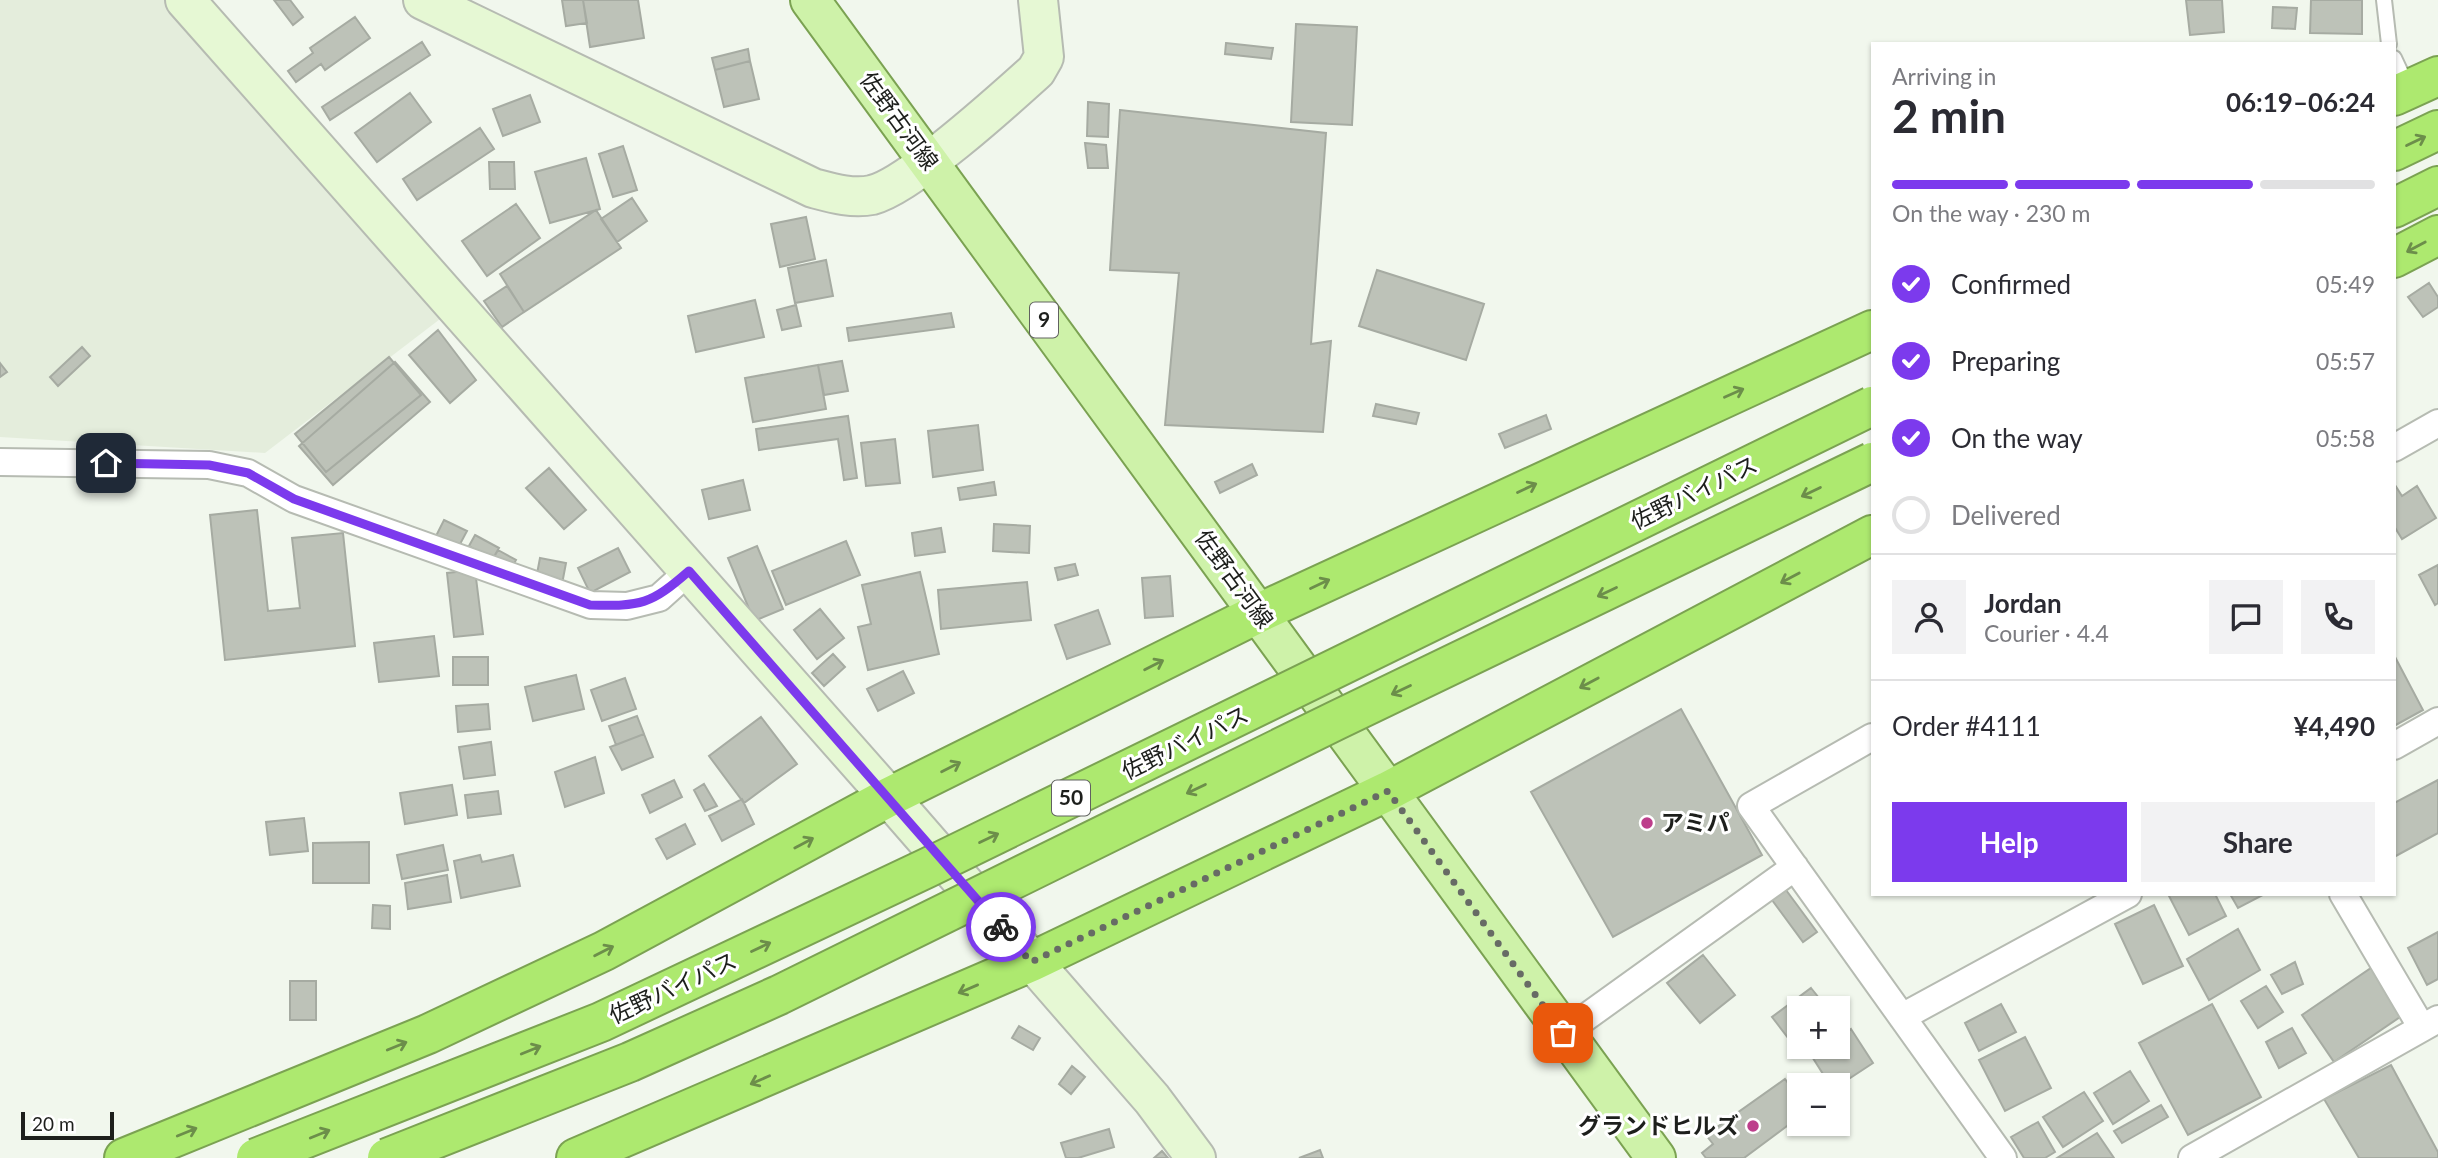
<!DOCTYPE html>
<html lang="en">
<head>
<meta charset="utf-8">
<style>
	:root { --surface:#fff; --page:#f2f2f3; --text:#2b2b33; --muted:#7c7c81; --line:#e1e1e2; --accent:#7c3aed }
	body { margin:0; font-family:Lato,"Noto Sans JP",sans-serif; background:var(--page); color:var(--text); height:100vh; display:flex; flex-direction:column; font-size:26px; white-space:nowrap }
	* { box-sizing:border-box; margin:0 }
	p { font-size:23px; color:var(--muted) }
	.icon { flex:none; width:38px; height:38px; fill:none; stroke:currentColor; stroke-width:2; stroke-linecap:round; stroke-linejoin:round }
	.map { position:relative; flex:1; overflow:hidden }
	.drawer { position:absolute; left:1871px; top:42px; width:525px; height:854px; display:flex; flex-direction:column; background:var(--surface); border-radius:0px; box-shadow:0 2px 5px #0004 }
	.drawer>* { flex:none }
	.controls { position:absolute; left:1787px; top:996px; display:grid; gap:14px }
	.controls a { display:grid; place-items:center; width:63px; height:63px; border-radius:0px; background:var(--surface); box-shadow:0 2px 5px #0004; font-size:35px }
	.scale { position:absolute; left:21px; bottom:18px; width:93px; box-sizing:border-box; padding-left:7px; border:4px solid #1d1f1c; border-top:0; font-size:19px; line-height:24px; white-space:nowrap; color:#1d1f1c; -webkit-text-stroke:5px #fff; paint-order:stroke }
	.pin { position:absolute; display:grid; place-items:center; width:60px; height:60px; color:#fff; margin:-30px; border-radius:14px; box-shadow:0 4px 10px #0006 }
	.courier { position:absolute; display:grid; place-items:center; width:70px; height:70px; margin:-35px; border:5px solid #7c3aed; border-radius:50%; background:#fff; color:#222; box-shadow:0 2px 9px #0007 }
	.head em { font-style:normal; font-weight:700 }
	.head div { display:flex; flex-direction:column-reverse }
	.head { display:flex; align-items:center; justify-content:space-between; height:119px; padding:0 21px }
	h1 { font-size:46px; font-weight:700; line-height:52px }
	.bar { display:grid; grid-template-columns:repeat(4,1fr); gap:10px 7px; align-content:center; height:84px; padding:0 21px }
	.bar i { height:9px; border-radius:5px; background:var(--line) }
	.bar .active { background:var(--accent) }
	.bar p { grid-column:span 4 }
	.line { display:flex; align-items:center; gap:18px; padding:0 21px; border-top:2px solid var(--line) }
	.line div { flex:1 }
	.round { display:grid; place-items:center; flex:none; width:74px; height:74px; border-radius:0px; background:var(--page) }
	ol { padding:0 21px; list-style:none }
	li { display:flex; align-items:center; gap:21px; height:77px }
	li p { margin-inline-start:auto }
	li .icon { padding:7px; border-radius:50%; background:var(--accent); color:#fff; stroke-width:4 }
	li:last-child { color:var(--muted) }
	li i { width:38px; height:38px; border:4px solid var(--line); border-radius:50% }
	.primary-button { display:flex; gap:14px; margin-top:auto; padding:14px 21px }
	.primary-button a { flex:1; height:80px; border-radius:0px; background:var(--accent); color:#fff; font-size:28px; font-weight:700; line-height:80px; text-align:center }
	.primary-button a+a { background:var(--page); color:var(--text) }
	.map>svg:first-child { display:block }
	.built { fill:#e4eddc }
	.building { fill:#bdc2b8; stroke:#a6aba2; stroke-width:2 }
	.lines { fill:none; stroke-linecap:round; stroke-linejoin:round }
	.lane-casing { stroke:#b6bbb2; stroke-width:18 }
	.street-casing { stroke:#b6bbb2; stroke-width:30 }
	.secondary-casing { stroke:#b6bbb2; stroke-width:42 }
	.primary-casing { stroke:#7ba252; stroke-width:42 }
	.highway-casing { stroke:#7ba252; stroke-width:42 }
	.lane { stroke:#fff; stroke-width:14 }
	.street { stroke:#fff; stroke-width:26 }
	.secondary { stroke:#e6f8d4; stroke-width:38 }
	.primary { stroke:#cef2a9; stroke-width:38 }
	.highway { stroke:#ade96f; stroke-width:38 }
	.highway-bridge-casing { stroke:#7ba252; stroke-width:42; stroke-linecap:butt }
	.highway-bridge { stroke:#ade96f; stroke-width:38 }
	.oneway { stroke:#6c8e4a }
	.done { stroke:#676b65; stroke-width:7; stroke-dasharray:0 12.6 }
	.route { stroke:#7c3aed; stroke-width:9 }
	.poi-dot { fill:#bd3e8b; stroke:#fff; stroke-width:2.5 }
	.labels { text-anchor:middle; stroke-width:6; stroke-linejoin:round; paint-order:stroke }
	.shield { fill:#fff; stroke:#616260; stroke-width:2 }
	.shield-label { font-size:21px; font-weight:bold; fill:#1d1f1c }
	.street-label { font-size:23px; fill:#1d1f1c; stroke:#fff }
	.poi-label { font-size:23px; font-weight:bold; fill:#1d1f1c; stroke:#fff; text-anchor:start }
</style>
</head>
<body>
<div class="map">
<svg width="2438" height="1158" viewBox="0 0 2438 1158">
	<rect width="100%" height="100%" fill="#f1f7ed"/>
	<path class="built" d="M 0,0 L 164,0 L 444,316 L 265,453 L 0,437 Z"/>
	<path class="building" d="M 274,0 L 290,0 L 303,17 L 293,25 Z
		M 562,0 L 583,0 L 587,23 L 566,26 Z
		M 583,0 L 638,0 L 644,38 L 590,47 Z
		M 2186,0 L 2222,0 L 2224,32 L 2190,35 Z
		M 2311,0 L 2362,0 L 2362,34 L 2310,33 Z
		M 2273,7 L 2297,8 L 2295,29 L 2272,28 Z
		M 355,17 L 370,38 L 325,70 L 321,64 L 296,82 L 288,71 L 313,53 L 310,48 Z
		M 1296,24 L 1357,27 L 1352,125 L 1291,122 Z
		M 422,42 L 430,55 L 330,120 L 322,107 Z
		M 1226,43 L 1273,48 L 1271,59 L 1225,54 Z
		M 748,49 L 750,61 L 715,70 L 712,58 Z
		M 750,61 L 759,99 L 724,107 L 715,70 Z
		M 410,93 L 431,122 L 377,162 L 355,133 Z
		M 530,95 L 540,122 L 503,136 L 493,109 Z
		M 1088,102 L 1109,104 L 1108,137 L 1087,136 Z
		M 1120,110 L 1326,133 L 1311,344 L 1331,341 L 1323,432 L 1165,425 L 1179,273 L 1110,270 Z
		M 480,128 L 494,149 L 417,200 L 403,179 Z
		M 1085,143 L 1106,145 L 1108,168 L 1088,168 Z
		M 623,146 L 637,190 L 613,197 L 599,154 Z
		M 586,158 L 600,209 L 550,223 L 535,172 Z
		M 489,162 L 514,162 L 515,189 L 490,189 Z
		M 632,198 L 647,221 L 617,242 L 601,219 Z
		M 516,204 L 540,238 L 487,276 L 462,241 Z
		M 596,210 L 621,248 L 524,312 L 500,274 Z
		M 806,217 L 815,259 L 780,267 L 771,224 Z
		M 826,260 L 833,296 L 795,303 L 788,268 Z
		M 1377,270 L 1484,304 L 1466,360 L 1359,326 Z
		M 2429,283 L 2438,297 L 2438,307 L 2423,317 L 2408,297 Z
		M 507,286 L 524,312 L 502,327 L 484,301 Z
		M 755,300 L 764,337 L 696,352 L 688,316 Z
		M 796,305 L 801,326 L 782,330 L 777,310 Z
		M 951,313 L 954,327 L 849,341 L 847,328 Z
		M 438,330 L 476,380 L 450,403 L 409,355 Z
		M 82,347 L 90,356 L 58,386 L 50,377 Z
		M 389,357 L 421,395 L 326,472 L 295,434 Z
		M 842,361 L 848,391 L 824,395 L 818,365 Z
		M 395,362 L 430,402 L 333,485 L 299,446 Z
		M 0,363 L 7,372 L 0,377 Z
		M 818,365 L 826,409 L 753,422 L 745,378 Z
		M 1376,404 L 1419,413 L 1416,424 L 1373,416 Z
		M 1546,415 L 1551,429 L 1505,448 L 1499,434 Z
		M 848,416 L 857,478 L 844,480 L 838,439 L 759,450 L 756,429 Z
		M 978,425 L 983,470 L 933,477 L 928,431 Z
		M 895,439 L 900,483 L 866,486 L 861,443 Z
		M 1252,464 L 1257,475 L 1220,493 L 1215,482 Z
		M 549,468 L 586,510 L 564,529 L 526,488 Z
		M 743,480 L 750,510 L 709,519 L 702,490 Z
		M 994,482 L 996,495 L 960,500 L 958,488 Z
		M 2395,485 L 2402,496 L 2417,486 L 2436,518 L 2402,539 L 2394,526 Z
		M 257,510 L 268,611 L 300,608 L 292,538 L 343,533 L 355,646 L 225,660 L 210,515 Z
		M 444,520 L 467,531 L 459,546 L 436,536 Z
		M 994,524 L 1030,526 L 1029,553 L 993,551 Z
		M 941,528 L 945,552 L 915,556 L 912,533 Z
		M 475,535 L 499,548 L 492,560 L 469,546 Z
		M 846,541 L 860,575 L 786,605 L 772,571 Z
		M 757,546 L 783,609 L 754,621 L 728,558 Z
		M 618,548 L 630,572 L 590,593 L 578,568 Z
		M 498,550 L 516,560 L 512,567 L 494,557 Z
		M 540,558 L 566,563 L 562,584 L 536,579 Z
		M 1075,564 L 1078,575 L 1058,580 L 1055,568 Z
		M 2438,565 L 2438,603 L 2435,605 L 2419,575 Z
		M 475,570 L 483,634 L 454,637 L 447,573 Z
		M 920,572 L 939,654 L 868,670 L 858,627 L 871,624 L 862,585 Z
		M 1170,576 L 1173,616 L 1145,618 L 1142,578 Z
		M 1027,582 L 1031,620 L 941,629 L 938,590 Z
		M 820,609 L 844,638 L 817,659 L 794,630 Z
		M 1098,610 L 1110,644 L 1067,659 L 1055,625 Z
		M 434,636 L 439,676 L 379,682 L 374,643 Z
		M 833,654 L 845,667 L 824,686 L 812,673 Z
		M 2394,655 L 2423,710 L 2394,726 Z
		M 453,657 L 488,657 L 488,685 L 453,685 Z
		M 903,671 L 914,693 L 878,711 L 867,689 Z
		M 576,675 L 584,709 L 533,721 L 525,687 Z
		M 625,678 L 636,709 L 602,721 L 591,690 Z
		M 488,704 L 490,729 L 458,732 L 456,706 Z
		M 1681,709 L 1762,855 L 1613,937 L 1531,792 Z
		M 637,716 L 644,734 L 616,745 L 609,726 Z
		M 761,717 L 797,764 L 744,803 L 709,756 Z
		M 644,734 L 653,757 L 622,770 L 610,747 Z
		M 491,742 L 495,775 L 464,779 L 459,747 Z
		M 595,757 L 604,793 L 565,807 L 555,772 Z
		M 674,780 L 682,797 L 650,813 L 642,795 Z
		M 2438,780 L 2438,833 L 2394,857 L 2394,803 Z
		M 704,784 L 717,806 L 705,811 L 694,790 Z
		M 452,785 L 457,815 L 405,824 L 400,793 Z
		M 498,791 L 501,814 L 468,818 L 465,795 Z
		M 742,799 L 754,824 L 722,841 L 709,816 Z
		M 304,818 L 308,851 L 270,855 L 266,822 Z
		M 685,824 L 695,844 L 667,859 L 656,839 Z
		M 369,842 L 369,883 L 313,883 L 313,843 Z
		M 443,845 L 448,870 L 402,879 L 397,855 Z
		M 480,855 L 482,862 L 513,855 L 520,886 L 461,898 L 454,861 Z
		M 447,875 L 451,902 L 408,909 L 405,883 Z
		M 1786,890 L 1817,932 L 1803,942 L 1772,900 Z
		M 2168,894 L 2215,894 L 2226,916 L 2189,935 Z
		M 2230,894 L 2263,894 L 2263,895 L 2238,908 Z
		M 373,905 L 390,906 L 390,929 L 372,928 Z
		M 2154,905 L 2183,966 L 2143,984 L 2115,924 Z
		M 2238,929 L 2260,970 L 2209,1000 L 2187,959 Z
		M 2438,932 L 2438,979 L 2427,985 L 2408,948 Z
		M 1703,955 L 1735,995 L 1700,1023 L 1667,983 Z
		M 2295,962 L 2303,984 L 2282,994 L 2271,975 Z
		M 2371,968 L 2403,1015 L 2334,1062 L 2302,1015 Z
		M 290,981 L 316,981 L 316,1020 L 290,1020 Z
		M 2266,986 L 2283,1012 L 2258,1028 L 2241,1001 Z
		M 1811,988 L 1827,1008 L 1799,1008 L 1799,1043 L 1795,1047 L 1772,1017 Z
		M 2001,1004 L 2016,1032 L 1979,1051 L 1965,1023 Z
		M 2212,1004 L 2261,1097 L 2188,1135 L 2139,1043 Z
		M 1019,1026 L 1040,1038 L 1033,1050 L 1012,1038 Z
		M 2292,1028 L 2306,1053 L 2279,1068 L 2266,1042 Z
		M 1851,1029 L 1873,1063 L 1838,1086 L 1830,1085 L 1811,1055 L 1825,1046 L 1838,1046 L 1838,1038 Z
		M 2025,1037 L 2051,1088 L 2005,1111 L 1979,1060 Z
		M 2391,1065 L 2438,1152 L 2438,1158 L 2359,1158 L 2324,1099 Z
		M 1072,1066 L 1085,1077 L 1071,1094 L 1059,1084 Z
		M 2130,1071 L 2149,1101 L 2113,1124 L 2094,1093 Z
		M 1785,1079 L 1799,1098 L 1799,1117 L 1744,1158 L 1706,1158 L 1702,1153 L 1713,1144 L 1706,1135 Z
		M 2084,1092 L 2103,1121 L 2063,1147 L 2043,1117 Z
		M 2161,1105 L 2168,1117 L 2122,1143 L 2114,1131 Z
		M 2038,1122 L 2055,1152 L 2045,1158 L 2024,1158 L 2011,1137 Z
		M 1109,1129 L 1114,1147 L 1078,1158 L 1066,1158 L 1061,1143 Z
		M 2097,1133 L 2114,1158 L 2057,1158 Z
		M 1320,1150 L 1323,1158 L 1299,1158 Z
		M 1162,1151 L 1168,1158 L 1154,1158 Z"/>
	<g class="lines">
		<defs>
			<path id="lane" d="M 2384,0 L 2389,44
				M 2394,58 L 2408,88"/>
			<path id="street" d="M 2394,448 L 2438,423
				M 0,462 L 209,465 L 248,473 L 294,499 L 591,605 L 627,606 L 659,598 L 689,571
				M 1872,737 L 1751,806 L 2003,1158
				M 2394,746 L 2438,721
				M 2343,894 L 2422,1028
				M 1902,1017 L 2128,894
				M 1564,1033 L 1795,867
				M 2192,1158 L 2438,1019"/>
			<path id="secondary" d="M 185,0 L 889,797 L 1152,1099 L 1196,1158
				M 423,0 L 813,188 C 832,193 852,199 872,195 C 909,186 1005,99 1036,71 L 1044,57 L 1038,0"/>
			<path id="primary" d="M 810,0 L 1656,1158"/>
			<path id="highway" d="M 2394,96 L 2438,76
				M 2394,151 L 2438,130
				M 2394,208 L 2438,186
				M 2394,258 L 2438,235
				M 124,1158 L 428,1034 L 604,951 L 889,797 L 1259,613 L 1872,330
				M 576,1158 L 1031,962 L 1388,791 L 1872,535"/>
		</defs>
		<use href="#lane" class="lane-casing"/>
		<use href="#street" class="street-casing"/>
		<use href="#secondary" class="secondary-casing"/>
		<use href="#primary" class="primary-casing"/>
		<use href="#highway" class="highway-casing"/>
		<use href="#lane" class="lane"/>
		<use href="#street" class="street"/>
		<use href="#secondary" class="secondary"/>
		<use href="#primary" class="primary"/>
		<use href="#highway" class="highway"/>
		<defs>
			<path id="highway-bridge" d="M 256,1158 L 601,1022 L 927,868 L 1872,406
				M 387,1158 L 630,1062 L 779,995 L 1335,721 L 1872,462"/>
		</defs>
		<use href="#highway-bridge" class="highway-bridge-casing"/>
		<use href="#highway-bridge" class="highway-bridge"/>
	</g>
	<defs><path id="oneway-shaft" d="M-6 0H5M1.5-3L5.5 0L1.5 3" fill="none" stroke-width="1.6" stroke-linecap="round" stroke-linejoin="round" transform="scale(1.75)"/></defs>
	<g class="oneway">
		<use href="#oneway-shaft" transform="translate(2416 141) rotate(-26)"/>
		<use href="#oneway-shaft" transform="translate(2416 247) rotate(152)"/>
		<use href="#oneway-shaft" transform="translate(1734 393) rotate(-24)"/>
		<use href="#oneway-shaft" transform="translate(1527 488) rotate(-25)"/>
		<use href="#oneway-shaft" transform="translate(1811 492) rotate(154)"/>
		<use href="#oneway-shaft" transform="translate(1790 578) rotate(152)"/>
		<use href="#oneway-shaft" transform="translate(1320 584) rotate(-25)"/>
		<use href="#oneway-shaft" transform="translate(1607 592) rotate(155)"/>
		<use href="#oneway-shaft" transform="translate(1154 665) rotate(-27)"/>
		<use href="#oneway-shaft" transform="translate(1589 683) rotate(152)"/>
		<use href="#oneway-shaft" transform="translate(1401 690) rotate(155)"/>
		<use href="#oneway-shaft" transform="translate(951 767) rotate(-27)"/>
		<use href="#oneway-shaft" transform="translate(1196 789) rotate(154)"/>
		<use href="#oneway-shaft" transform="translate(989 838) rotate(-26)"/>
		<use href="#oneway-shaft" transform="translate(804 843) rotate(-28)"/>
		<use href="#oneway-shaft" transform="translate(761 947) rotate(-25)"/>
		<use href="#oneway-shaft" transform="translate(604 951) rotate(-27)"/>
		<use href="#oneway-shaft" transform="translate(968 989) rotate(157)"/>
		<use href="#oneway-shaft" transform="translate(397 1046) rotate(-22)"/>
		<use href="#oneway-shaft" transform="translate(531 1050) rotate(-22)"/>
		<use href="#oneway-shaft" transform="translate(760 1080) rotate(156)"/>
		<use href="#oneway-shaft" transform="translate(187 1132) rotate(-22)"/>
		<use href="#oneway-shaft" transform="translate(320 1134) rotate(-22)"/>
	</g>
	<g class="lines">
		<path class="done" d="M 1001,927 L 1031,962 L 1388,791 L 1563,1033"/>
		<path class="route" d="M 106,463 L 209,465 L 248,473 L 294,499 L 590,605 C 642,606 650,605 689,571 L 1001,927"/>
	</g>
	<g class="poi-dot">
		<circle cx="1647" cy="823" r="7"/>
		<circle cx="1753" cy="1126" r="7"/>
	</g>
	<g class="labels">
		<g class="shield">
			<rect x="1030" y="302.5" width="28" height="35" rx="5"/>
			<rect x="1052" y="780.5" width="38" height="35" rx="5"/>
		</g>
		<g class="shield-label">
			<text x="1044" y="327">9</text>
			<text x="1071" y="805">50</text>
		</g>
		<g class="street-label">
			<text transform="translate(899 121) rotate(54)" y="8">佐野古河線</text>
			<text transform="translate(1694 493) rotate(-26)" y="8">佐野バイパス</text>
			<text transform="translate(1234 579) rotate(54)" y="8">佐野古河線</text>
			<text transform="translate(1185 743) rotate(-26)" y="8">佐野バイパス</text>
			<text transform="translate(673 988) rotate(-25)" y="8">佐野バイパス</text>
		</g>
		<g class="poi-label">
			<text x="1661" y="831">アミパ</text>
			<text x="1739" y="1134" text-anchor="end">グランドヒルズ</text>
		</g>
	</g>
</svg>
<div class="controls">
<a>+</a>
<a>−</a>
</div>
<div class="scale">20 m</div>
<div class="pin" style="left:1563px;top:1033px;background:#ea580c"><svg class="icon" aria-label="bag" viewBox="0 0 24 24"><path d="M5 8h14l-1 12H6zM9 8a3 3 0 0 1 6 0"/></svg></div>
<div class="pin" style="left:106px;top:463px;background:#1f2937"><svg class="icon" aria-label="home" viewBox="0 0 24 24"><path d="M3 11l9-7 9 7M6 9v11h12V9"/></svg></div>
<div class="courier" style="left:1001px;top:927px"><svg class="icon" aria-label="bike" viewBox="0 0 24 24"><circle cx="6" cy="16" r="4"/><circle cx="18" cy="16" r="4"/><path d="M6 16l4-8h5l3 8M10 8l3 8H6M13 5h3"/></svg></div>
<section class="drawer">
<div class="head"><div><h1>2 min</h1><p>Arriving in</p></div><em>06:19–06:24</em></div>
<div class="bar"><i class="active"></i><i class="active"></i><i class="active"></i><i></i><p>On the way · 230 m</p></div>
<ol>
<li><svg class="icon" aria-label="check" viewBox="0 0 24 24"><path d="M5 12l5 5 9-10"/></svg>Confirmed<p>05:49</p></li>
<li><svg class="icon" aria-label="check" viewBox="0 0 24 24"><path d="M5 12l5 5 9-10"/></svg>Preparing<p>05:57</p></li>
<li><svg class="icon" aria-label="check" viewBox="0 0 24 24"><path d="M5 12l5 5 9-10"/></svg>On the way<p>05:58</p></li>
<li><i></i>Delivered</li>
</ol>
<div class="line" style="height:126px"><a class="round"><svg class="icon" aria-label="person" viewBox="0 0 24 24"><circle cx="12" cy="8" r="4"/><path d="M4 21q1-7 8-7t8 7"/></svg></a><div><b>Jordan</b><p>Courier · 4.4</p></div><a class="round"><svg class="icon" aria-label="chat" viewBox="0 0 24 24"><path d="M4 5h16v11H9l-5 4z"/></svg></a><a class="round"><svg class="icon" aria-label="phone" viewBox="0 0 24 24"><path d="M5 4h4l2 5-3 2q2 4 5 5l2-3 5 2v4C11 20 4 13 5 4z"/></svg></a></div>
<div class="line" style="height:91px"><div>Order #4111</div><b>¥4,490</b></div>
<div class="primary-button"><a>Help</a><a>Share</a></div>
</section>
</div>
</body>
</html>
